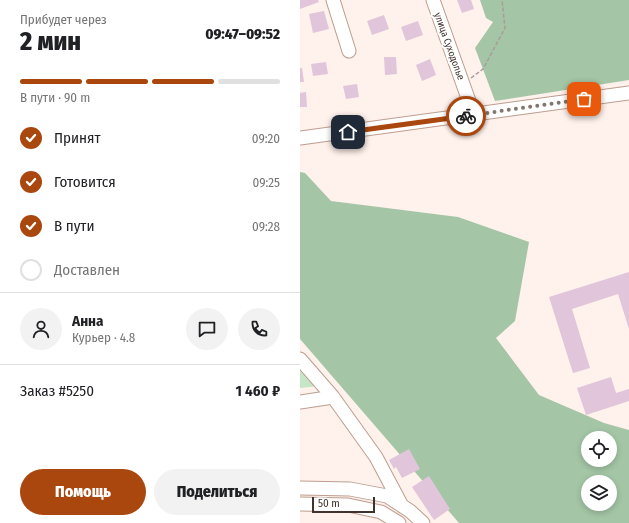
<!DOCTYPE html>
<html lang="ru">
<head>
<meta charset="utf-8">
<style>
	:root { --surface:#fff; --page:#f2f2f2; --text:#202124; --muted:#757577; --line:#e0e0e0; --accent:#aa470e }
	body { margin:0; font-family:"Fira Sans Condensed",sans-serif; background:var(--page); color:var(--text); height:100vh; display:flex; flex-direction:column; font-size:15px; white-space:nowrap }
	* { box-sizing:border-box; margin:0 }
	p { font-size:13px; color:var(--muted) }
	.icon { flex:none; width:22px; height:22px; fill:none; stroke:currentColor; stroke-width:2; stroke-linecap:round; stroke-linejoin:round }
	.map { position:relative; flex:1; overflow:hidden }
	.side { display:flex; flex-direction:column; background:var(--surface); width:300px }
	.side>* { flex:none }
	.buttons { position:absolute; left:281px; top:431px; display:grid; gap:8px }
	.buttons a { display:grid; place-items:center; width:36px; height:36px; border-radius:50%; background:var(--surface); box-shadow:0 2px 6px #0003; font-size:20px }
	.scale { position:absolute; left:12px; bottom:10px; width:63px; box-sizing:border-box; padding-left:4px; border:2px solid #40332d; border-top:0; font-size:11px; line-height:14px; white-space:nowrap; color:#40332d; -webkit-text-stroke:3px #fff; paint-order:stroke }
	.pin { position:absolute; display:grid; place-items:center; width:34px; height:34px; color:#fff; margin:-17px; border-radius:8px; box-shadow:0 2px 6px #0006 }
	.courier { position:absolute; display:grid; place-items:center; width:40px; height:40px; margin:-20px; border:3px solid #aa470e; border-radius:50%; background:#fff; color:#222; box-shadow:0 1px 5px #0007 }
	.headline em { font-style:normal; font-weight:800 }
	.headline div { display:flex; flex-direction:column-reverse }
	.headline { display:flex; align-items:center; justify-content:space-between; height:68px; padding:0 20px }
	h1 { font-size:26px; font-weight:800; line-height:30px }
	.bar { display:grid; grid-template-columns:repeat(4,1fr); gap:6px 4px; align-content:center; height:48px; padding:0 20px }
	.bar i { height:5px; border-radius:3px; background:var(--line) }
	.bar .on { background:var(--accent) }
	.bar p { grid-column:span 4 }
	.line { display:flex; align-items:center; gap:10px; padding:0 20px; border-top:1px solid var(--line) }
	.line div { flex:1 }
	.round { display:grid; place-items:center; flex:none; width:42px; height:42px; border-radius:21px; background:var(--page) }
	ol { padding:0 20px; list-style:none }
	li { display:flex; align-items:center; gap:12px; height:44px }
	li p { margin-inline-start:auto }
	li .icon { padding:4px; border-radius:50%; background:var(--accent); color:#fff; stroke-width:4 }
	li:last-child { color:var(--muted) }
	li i { width:22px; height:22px; border:2px solid var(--line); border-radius:50% }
	.action { display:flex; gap:8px; margin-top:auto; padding:8px 20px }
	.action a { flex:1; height:46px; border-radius:24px; background:var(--accent); color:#fff; font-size:16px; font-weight:800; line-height:46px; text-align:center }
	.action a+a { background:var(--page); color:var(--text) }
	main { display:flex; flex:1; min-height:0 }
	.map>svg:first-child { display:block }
	.green { fill:#c6e6c8 }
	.forest { fill:#a4c5a6; fill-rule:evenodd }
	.building { fill:#e1c5da }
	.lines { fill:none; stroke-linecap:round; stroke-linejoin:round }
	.minor-casing { stroke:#bd9d8f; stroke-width:15 }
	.path { stroke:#aa9d97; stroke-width:1.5; stroke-dasharray:4 2; stroke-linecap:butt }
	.minor { stroke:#fff; stroke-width:13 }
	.done { stroke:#837670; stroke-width:4; stroke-dasharray:0 7.2 }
	.route { stroke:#aa470e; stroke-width:5 }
	.labels { text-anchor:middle; stroke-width:4; stroke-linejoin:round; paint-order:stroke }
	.street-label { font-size:10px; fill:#40332d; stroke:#fff }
</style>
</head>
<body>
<main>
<section class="side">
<div class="headline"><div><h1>2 мин</h1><p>Прибудет через</p></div><em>09:47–09:52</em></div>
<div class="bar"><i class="on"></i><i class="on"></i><i class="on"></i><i></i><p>В пути · 90 m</p></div>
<ol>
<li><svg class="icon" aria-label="check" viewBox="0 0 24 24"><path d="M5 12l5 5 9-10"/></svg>Принят<p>09:20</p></li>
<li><svg class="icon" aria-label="check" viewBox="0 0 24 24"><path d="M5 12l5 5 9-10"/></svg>Готовится<p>09:25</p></li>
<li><svg class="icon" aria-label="check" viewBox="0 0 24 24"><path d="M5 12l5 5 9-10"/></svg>В пути<p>09:28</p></li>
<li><i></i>Доставлен</li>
</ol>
<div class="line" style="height:72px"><a class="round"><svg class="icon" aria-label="person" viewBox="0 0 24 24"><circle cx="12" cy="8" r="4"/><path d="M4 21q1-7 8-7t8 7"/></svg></a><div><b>Анна</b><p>Курьер · 4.8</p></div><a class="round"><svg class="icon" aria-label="chat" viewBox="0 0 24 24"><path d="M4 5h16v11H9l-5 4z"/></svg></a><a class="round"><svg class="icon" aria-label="phone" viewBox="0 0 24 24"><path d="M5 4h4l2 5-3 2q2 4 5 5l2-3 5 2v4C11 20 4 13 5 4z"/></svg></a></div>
<div class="line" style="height:52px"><div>Заказ #5250</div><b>1 460 ₽</b></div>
<div class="action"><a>Помощь</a><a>Поделиться</a></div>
</section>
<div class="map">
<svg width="329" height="523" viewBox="0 0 329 523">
	<rect width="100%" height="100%" fill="#fff1eb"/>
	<path class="green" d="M 0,364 L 19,386 L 0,388 Z"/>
	<path class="forest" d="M 180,0 L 329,0 L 329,80 L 195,101 L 175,48 L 193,22 L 186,18 Z
		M 0,172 L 5,173 L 31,201 L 158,217 L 229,242 L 215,321 L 196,338 L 239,395 L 304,423 L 329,430 L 329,523 L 159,523 L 0,339 ZM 288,438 L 310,438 L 310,460 L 288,460 ZM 288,482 L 310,482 L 310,504 L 288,504 Z"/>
	<path class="building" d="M 0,0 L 18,0 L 19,2 L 0,9 Z
		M 157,0 L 171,0 L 174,9 L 162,13 Z
		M 24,11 L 29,29 L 13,33 L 9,14 Z
		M 84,15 L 89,29 L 72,35 L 67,21 Z
		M 118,21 L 123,35 L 106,41 L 101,27 Z
		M 84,57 L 96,57 L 97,74 L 85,75 Z
		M 130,59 L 136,75 L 122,81 L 116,65 Z
		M 26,62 L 28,74 L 13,76 L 11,64 Z
		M 0,68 L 2,68 L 4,82 L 0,82 Z
		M 57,84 L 59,97 L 46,99 L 43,86 Z
		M 6,92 L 7,107 L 0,107 L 0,93 Z
		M 329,272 L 329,329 L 318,294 L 272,309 L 290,368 L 273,373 L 249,297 Z
		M 311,377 L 316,393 L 329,389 L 329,401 L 286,415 L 277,388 Z
		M 109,449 L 120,469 L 102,478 L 96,467 L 94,469 L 89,460 Z
		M 129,476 L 150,509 L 134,520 L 112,487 Z"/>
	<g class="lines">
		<defs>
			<path id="minor" d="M 33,0 L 49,51
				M 133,0 L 174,115
				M 0,138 L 329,93
				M 0,359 L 33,397 L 76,457 L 102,506
				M 0,402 L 33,397
				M 0,488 L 50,489 L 87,496 L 110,511 L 123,523
				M 0,504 L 48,505 L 81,512 L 99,523"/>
		</defs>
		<use href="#minor" class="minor-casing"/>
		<path class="path" d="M 171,78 L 183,69 L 205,28 L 202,0"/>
		<use href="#minor" class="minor"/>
	</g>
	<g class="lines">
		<path class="done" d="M 166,116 L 284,99"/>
		<path class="route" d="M 48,132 L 166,116"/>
	</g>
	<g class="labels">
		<g class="street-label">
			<text transform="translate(150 46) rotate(70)" y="4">улица Суходолье</text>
		</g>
	</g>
</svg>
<div class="buttons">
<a><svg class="icon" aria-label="locate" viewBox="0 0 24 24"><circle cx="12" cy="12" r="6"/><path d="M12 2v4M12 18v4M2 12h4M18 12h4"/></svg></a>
<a><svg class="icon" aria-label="layers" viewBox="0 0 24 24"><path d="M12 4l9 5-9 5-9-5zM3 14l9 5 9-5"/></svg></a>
</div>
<div class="scale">50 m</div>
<div class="pin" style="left:284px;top:99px;background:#ea580c"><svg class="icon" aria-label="bag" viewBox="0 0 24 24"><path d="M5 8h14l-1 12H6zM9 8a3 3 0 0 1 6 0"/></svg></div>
<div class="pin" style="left:48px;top:132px;background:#1f2937"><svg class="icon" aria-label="home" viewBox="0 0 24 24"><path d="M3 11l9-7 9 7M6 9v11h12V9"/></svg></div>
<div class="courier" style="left:166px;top:116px"><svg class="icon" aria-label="bike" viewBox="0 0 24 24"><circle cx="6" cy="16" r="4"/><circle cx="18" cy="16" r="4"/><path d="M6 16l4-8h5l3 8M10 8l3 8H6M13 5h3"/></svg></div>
</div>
</main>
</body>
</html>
